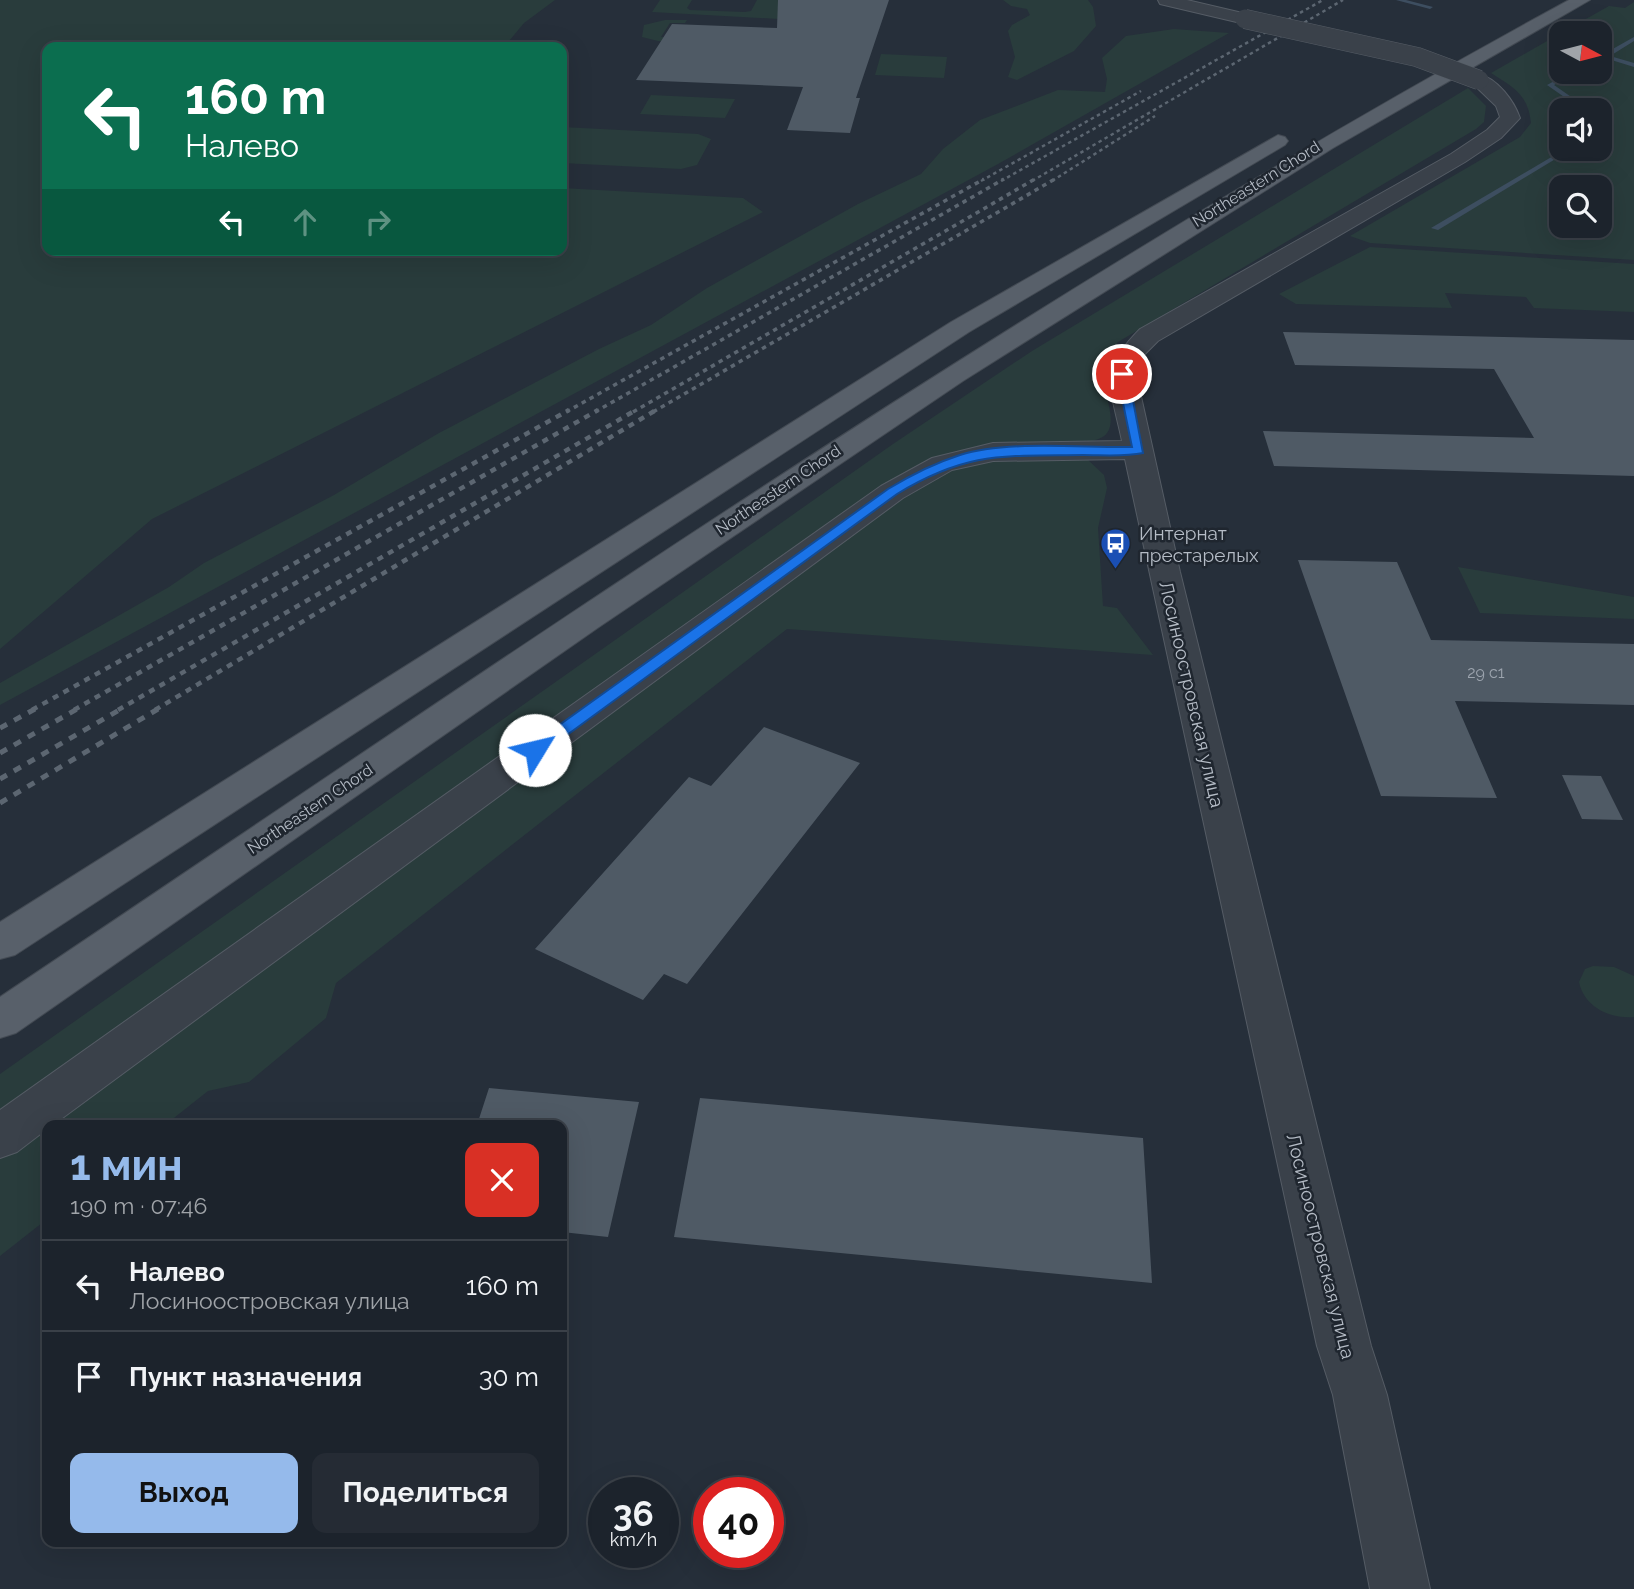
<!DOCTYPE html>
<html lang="ru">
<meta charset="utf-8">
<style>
:root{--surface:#1c232c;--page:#252b34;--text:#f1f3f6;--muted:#a0a4a9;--line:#3a4048;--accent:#95baeb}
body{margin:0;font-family:Raleway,sans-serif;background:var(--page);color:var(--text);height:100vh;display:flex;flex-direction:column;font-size:26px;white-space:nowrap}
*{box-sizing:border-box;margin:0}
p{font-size:23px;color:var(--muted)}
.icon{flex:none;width:38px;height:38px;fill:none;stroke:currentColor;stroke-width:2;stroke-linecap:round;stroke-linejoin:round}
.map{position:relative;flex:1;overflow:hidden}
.side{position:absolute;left:42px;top:1120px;width:525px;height:427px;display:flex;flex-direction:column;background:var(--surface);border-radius:14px;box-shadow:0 7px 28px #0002,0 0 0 2px var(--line)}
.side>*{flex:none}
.guide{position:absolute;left:42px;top:42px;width:525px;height:214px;border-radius:14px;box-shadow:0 7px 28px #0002,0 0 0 2px var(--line);background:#0b6e4f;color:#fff;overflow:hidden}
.needle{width:46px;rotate:97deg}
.tools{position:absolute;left:1549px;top:21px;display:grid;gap:14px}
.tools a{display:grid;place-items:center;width:63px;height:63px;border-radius:14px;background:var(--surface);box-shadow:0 7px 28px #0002,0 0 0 2px var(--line);font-size:35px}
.speed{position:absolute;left:588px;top:1477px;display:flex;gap:14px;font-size:35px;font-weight:700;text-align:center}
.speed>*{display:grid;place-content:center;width:91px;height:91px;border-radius:50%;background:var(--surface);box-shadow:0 7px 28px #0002,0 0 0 2px var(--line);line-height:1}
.speed small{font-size:18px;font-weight:400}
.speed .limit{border:10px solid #d22;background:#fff;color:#111}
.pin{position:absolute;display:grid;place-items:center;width:60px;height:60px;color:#fff;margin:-30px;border:4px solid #fff;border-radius:50%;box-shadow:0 2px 7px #0007}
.me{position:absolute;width:77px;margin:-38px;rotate:54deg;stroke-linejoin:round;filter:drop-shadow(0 0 5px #0008)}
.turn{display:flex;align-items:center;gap:24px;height:147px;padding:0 28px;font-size:32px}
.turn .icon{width:91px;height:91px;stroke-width:2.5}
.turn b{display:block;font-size:49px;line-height:60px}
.lanes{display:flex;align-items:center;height:66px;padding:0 28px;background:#0003;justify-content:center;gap:35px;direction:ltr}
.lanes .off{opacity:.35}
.round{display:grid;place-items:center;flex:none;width:74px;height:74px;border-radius:14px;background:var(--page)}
.headline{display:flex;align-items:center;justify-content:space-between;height:119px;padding:0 28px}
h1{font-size:42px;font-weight:700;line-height:52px;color:var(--accent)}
.primary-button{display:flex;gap:14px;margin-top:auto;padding:14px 28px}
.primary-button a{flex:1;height:80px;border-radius:14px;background:var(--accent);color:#111;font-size:28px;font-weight:700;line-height:80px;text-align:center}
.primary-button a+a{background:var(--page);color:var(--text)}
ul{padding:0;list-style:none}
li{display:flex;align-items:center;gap:21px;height:91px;padding:0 28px;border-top:2px solid var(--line)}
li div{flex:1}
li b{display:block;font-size:26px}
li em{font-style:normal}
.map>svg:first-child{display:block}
.green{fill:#293c3c;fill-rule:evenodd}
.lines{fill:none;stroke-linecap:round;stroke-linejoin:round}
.stream{fill:#3d4e60;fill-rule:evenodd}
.building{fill:#4f5a65}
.minor-casing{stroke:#555c65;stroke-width:2}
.major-casing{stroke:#434a53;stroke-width:2}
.minor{fill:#3a414a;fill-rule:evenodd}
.major{fill:#58606a;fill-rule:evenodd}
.rail-far3{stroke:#5c6671;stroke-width:2.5;stroke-dasharray:3.5 3.5;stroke-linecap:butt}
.rail-far2{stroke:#5c6671;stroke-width:3.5;stroke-dasharray:4.5 4.5;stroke-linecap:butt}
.rail-far1{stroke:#5c6671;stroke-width:4.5;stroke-dasharray:6 6;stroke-linecap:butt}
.rail{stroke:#5c6671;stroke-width:5;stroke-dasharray:8 8;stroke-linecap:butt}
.minor-bridge-casing{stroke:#555c65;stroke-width:20;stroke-linecap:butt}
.minor-bridge{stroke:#3a414a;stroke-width:19}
.route{fill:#1a73e8;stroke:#114b97;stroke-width:2}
.labels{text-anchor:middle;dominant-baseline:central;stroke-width:5;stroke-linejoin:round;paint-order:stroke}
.far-street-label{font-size:16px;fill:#b5bcc6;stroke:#1f262f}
.number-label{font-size:16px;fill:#9ca4ae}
.poi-label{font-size:19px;fill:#b5bcc6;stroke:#1f262f;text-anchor:start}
.street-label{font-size:19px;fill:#b5bcc6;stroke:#1f262f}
</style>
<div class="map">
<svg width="1634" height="1589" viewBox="0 0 1634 1589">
<rect width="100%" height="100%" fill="#262f3a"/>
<!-- green -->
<path class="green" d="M0,0H555L524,23L504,47H47V250H562V188L743,198L763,212L152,519L0,649Z
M660,0H692L687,8L690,10L745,12L751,11L757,0H796L779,19L652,12Z
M1003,0H1088L1093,7L1096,26L1074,51L1017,80L1008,77L1015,57L1008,31L1012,25L1030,15L1027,9L1011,6Z
M1634,2V260L1370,243L1350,236L1520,137L1531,123C1528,94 1513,87 1491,73L1561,33V72H1600V33H1561L1609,6L1625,8ZM1561,110H1600V149H1561ZM1561,187H1600V226H1561Z
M665,20H687L685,23H670L661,37L726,40L724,44L658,41L642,37L644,25Z
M1174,29L1229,33L998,164L0,705V683L169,587L204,563L334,495L439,433L599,349L651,325L707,288L858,204L921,174L943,149L980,120L1058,90L1105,92L1107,79L1102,58L1126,36Z
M881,54L947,57L944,78L875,75Z
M1468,88L1486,106L1484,122L1476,129L1118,342C1098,367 1103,376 1109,406C1111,416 1113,429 1104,436C1085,450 988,451 960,453L0,1124V1074L893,444L1032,351Z
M651,95L735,99L725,118L640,114Z
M562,127L698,134L711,139L697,165L681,169L562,163Z
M1370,247L1634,264V312L1534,308L1526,297L1445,293L1452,308L1296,304L1279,294Z
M996,457L1087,459L1104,475L1107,488L1098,528L1103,606L1117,608L1153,655L787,629L336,983L326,1018L249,1082L208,1091L165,1125H47V1219L0,1256V1149L900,495L948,469Z
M1458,567L1634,597V619L1480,613Z
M1593,966L1614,967L1634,976V1017C1610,1019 1584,1007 1579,982L1585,969Z"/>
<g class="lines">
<!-- stream -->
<path class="stream" d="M1396,0H1406L1433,7L1430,9Z
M1634,37V41L1610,56L1634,63V67L1605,58L1600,61L1602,55Z
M1571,72H1578L1554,85L1590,110H1583L1547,85Z
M1565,149H1572L1438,230L1431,228Z"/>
</g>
<!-- building -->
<path class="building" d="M778,0H889L856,98H860L850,133L787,130L803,87L636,80L672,24L777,28Z
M1283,332L1634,340V476L1274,466L1263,431L1534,438L1494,369L1295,365Z
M1298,560L1397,562L1431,640L1634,644V705L1455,701L1497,798L1381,796Z
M764,727L860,763L687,984L664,974L643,1000L535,949L689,777L711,786Z
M1562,775L1601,776L1623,820L1582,819Z
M489,1088L639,1102L608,1237L562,1232V1125H477Z
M700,1098L1143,1138L1152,1283L674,1237Z"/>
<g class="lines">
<defs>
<path id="minor" d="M1158,0H1187L1251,15L1254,19L1245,24L1160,4Z
M1479,74C1498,79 1514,101 1520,118L1501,138L1465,162L1158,341L1142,357L1136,374L1180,572L1371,1346L1387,1395L1430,1589H1370L1333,1395L1317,1346L1125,459L993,461L952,470L903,498L53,1125H47V1129L17,1152L0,1158V1110L881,486L932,458L993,443L1122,441C1111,387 1097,372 1140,329L1451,154L1487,130L1500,117L1496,106L1469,80Z"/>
<path id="major" d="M1569,0H1590L1333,148L963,381L599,627L16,1033L0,1038V997C515,652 1024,296 1569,0Z
M1278,135L1285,137L1288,141L1285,145L969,332L15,955L0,959V922L951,322Z"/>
</defs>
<!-- minor casing -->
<use href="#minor" class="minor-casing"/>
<!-- major casing -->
<use href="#major" class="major-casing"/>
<!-- minor -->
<use href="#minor" class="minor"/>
<!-- major -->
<use href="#major" class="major"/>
<!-- rail-far3 -->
<path class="rail-far3" d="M981,181L1141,91
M1001,181L1323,0
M1032,181L1343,0
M1052,181L1155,116"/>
<!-- rail-far2 -->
<path class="rail-far2" d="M566,412L984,179
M595,412L1004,179
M633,412L1035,179
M653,412L1055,179"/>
<!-- rail-far1 -->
<path class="rail-far1" d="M32,710L569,410
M74,710L598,410
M118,710L636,410
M155,710L656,410"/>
<!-- rail -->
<path class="rail" d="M0,728L35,709
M0,753L77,709
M0,779L121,709
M0,803L158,709"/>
<defs>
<path id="minor-bridge" d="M1245,19L1417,57L1479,80"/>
</defs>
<!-- minor-bridge casing -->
<use href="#minor-bridge" class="minor-bridge-casing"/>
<!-- minor-bridge -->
<use href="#minor-bridge" class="minor-bridge"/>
</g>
<!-- route -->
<path class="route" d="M1122,370L1128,374L1143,453C1124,457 1103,455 1083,455C1004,456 968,451 897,494L541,754H530V746L888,489C911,475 935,463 960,455C1007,440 1082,448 1132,447L1117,374Z"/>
<!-- icons -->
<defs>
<symbol id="bus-pin" viewBox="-11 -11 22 30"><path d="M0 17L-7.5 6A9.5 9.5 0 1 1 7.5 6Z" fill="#1a4fb4" stroke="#1f262f"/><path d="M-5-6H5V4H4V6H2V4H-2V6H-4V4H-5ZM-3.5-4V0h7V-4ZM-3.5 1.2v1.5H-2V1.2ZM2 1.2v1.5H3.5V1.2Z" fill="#fff"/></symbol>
</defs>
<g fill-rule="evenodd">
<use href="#bus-pin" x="1098" y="526" width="35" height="47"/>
</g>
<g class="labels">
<!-- far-street labels -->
<g class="far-street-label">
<text transform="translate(1256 184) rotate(-32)">Northeastern Chord</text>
<text transform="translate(778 490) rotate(-34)">Northeastern Chord</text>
<text transform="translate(310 809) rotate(-34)">Northeastern Chord</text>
</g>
<!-- number labels -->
<g class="number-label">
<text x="1486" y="672">29 с1</text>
</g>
<!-- poi labels -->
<g class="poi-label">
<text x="1139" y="533">Интернат<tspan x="1139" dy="22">престарелых</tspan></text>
</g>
<!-- street labels -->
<g class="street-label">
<text transform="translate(1192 694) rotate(77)">Лосиноостровская улица</text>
<text transform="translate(1321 1246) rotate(76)">Лосиноостровская улица</text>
</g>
</g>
</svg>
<div class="tools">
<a><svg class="needle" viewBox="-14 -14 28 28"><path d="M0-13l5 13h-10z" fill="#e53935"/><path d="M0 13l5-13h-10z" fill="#a0a4a9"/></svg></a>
<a><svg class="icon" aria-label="sound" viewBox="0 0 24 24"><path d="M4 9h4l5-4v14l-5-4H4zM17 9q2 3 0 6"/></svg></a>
<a><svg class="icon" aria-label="search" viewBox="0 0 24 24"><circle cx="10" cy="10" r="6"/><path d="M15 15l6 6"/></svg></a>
</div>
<div class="speed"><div>36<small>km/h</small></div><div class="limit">40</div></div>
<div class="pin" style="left:1122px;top:374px;background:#d93025"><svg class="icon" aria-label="arrive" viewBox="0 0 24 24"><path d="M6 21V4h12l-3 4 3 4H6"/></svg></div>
<svg class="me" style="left:535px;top:750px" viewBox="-20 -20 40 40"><circle r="19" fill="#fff"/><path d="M0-13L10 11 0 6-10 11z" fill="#1a73e8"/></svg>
<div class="guide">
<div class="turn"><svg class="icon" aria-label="left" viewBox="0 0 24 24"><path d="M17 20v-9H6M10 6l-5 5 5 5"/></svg><div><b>160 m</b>Налево</div></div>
<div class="lanes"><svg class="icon" aria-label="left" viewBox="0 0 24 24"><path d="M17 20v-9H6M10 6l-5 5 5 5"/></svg><svg class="icon off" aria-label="ahead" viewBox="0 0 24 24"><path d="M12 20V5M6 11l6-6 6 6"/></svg><svg class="icon off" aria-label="right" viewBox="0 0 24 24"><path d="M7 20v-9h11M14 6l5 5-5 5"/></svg></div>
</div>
<section class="side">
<div class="headline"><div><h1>1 мин</h1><p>190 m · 07:46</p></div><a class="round" style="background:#d93025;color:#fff"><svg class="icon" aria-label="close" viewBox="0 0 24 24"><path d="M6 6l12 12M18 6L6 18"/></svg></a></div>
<ul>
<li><svg class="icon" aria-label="left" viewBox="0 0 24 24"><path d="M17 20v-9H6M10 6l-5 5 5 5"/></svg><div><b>Налево</b><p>Лосиноостровская улица</p></div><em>160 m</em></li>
<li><svg class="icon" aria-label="arrive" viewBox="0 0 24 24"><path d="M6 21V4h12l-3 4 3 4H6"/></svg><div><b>Пункт назначения</b></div><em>30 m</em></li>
</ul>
<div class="primary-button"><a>Выход</a><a>Поделиться</a></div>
</section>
</div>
